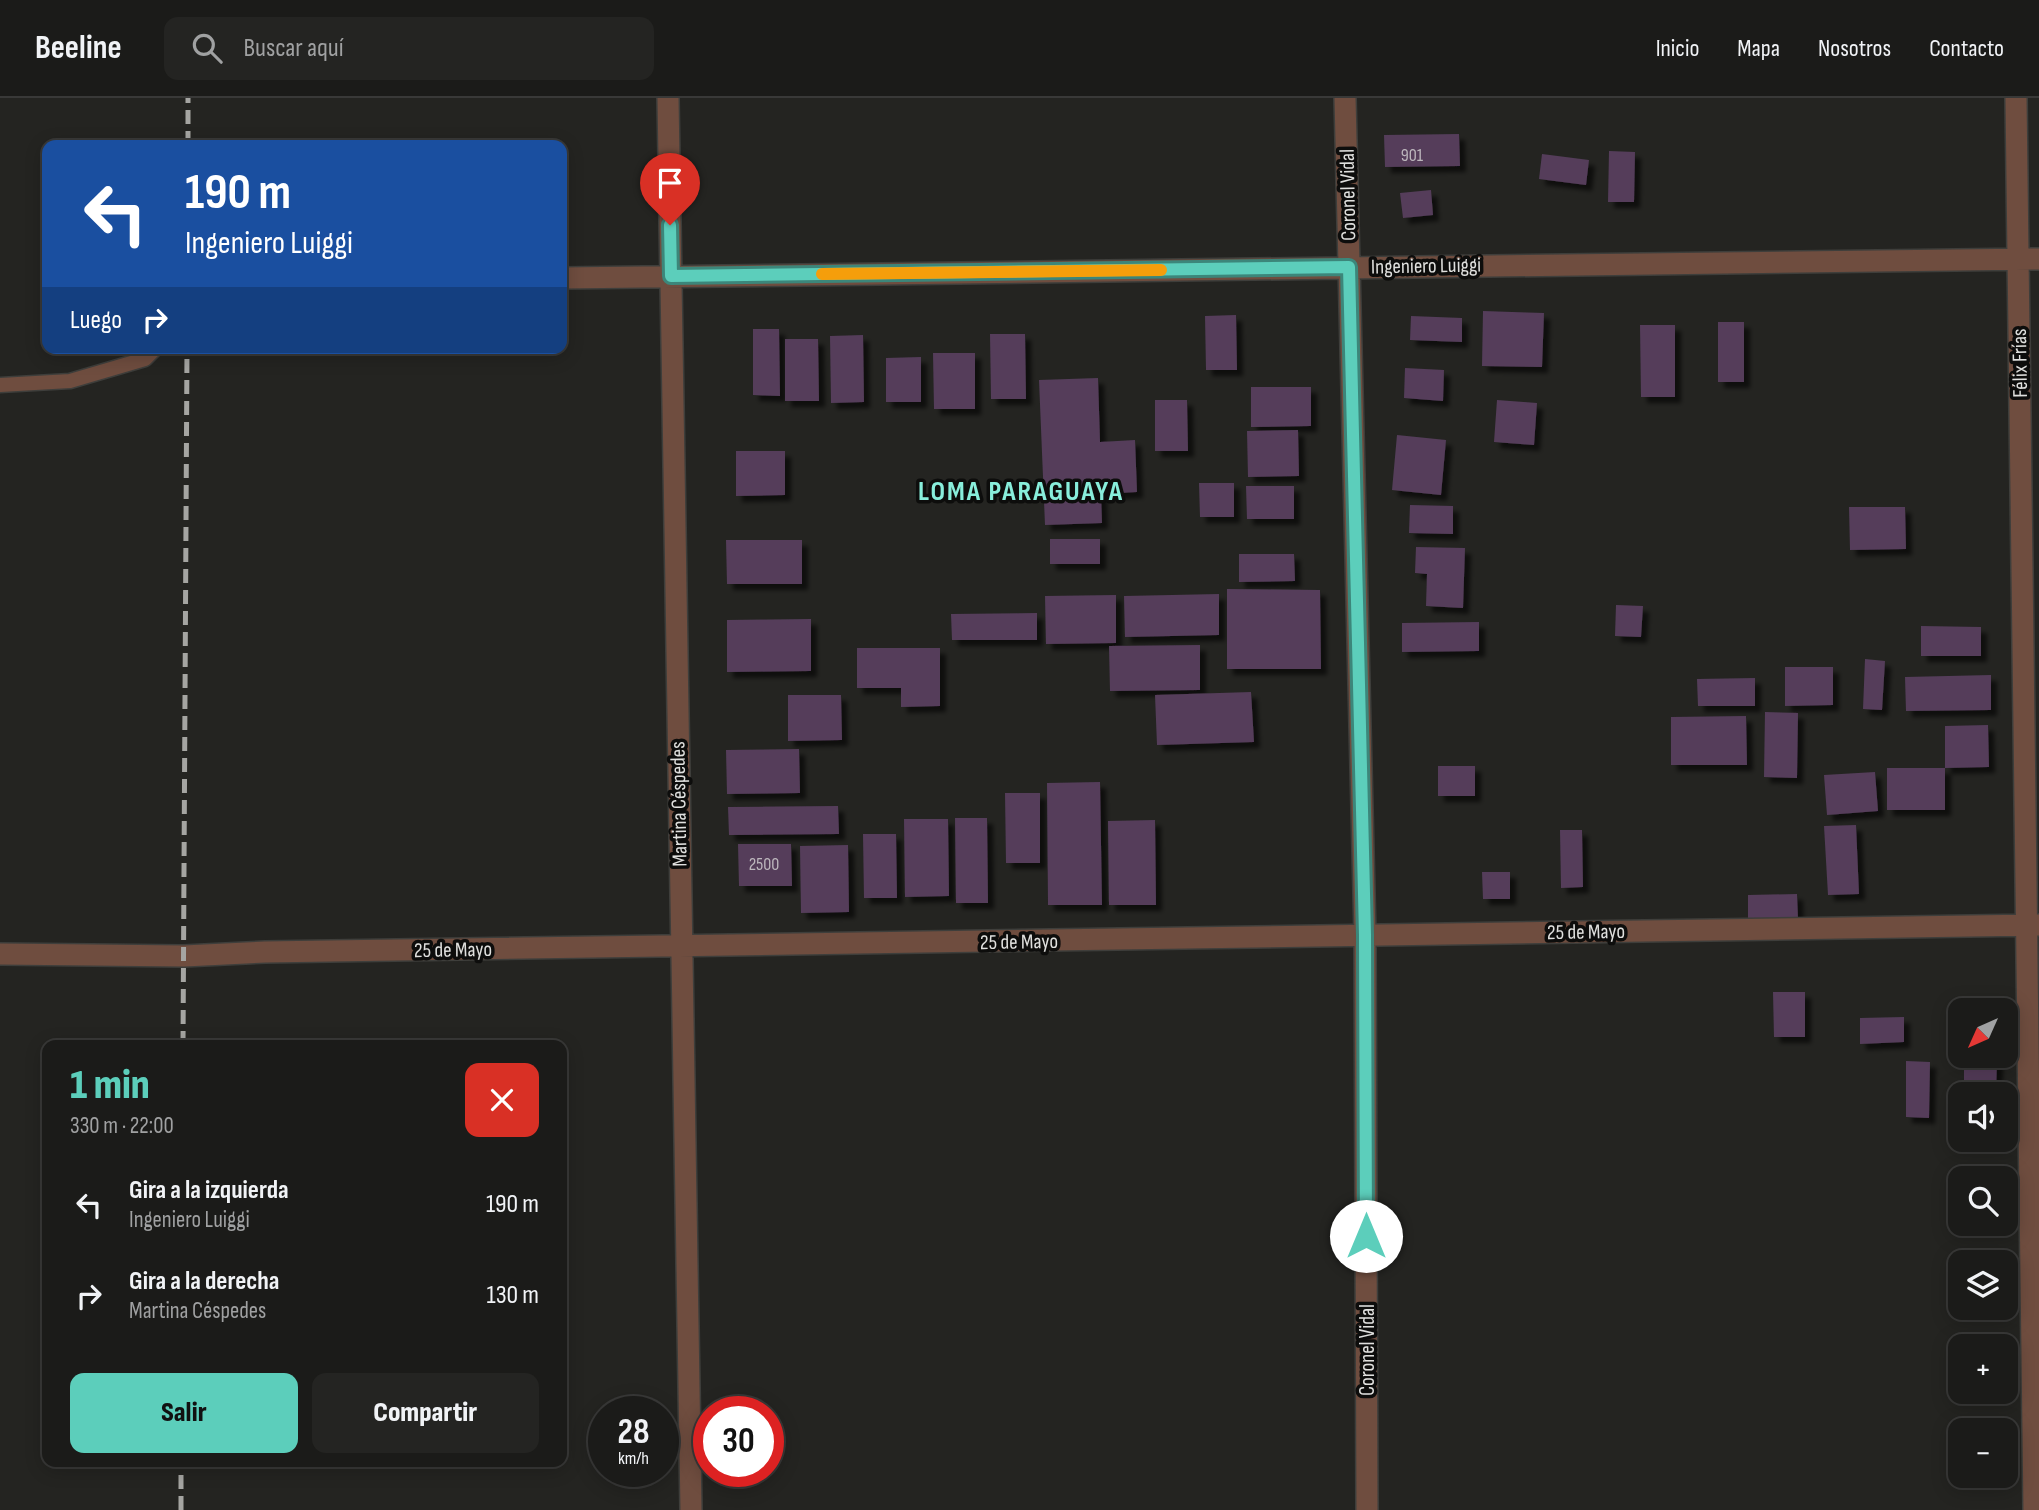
<!DOCTYPE html>
<html lang="es">
<meta charset="utf-8">
<style>
:root{--surface:#1b1b19;--page:#242422;--text:#f1f3f6;--muted:#a0a1a2;--line:#393938;--accent:#5ccebb}
body{margin:0;font-family:"Sofia Sans Condensed",sans-serif;background:var(--page);color:var(--text);height:100vh;display:flex;flex-direction:column;font-size:26px;white-space:nowrap}
*{box-sizing:border-box;margin:0}
p{font-size:23px;color:var(--muted)}
.icon{flex:none;width:38px;height:38px;fill:none;stroke:currentColor;stroke-width:2;stroke-linecap:round;stroke-linejoin:round}
.map{position:relative;flex:1;overflow:hidden}
.panel{position:absolute;left:42px;top:942px;width:525px;height:427px;display:flex;flex-direction:column;background:var(--surface);border-radius:14px;box-shadow:0 4px 18px #0003,0 0 0 2px var(--line)}
.panel>*{flex:none}
.guide{position:absolute;left:42px;top:42px;width:525px;height:214px;border-radius:14px;box-shadow:0 4px 18px #0003,0 0 0 2px var(--line);background:#1a4fa0;color:#fff;overflow:hidden}
.needle{width:46px;rotate:225deg}
.fabs{position:absolute;left:1948px;top:900px;display:grid;gap:14px}
.fabs a{display:grid;place-items:center;width:70px;height:70px;border-radius:14px;background:var(--surface);box-shadow:0 4px 18px #0003,0 0 0 2px var(--line);font-size:35px}
.speed{position:absolute;left:588px;top:1298px;display:flex;gap:14px;font-size:35px;font-weight:700;text-align:center}
.speed>*{display:grid;place-content:center;width:91px;height:91px;border-radius:50%;background:var(--surface);box-shadow:0 4px 18px #0003,0 0 0 2px var(--line);line-height:1}
.speed small{font-size:18px;font-weight:400}
.speed .limit{border:10px solid #d22;background:#fff;color:#111}
.pin{position:absolute;display:grid;place-items:center;width:60px;height:60px;color:#fff;margin:-72px -30px;border-radius:50% 50% 50% 0;rotate:-45deg;box-shadow:0 0 7px #0007}
.pin .icon{rotate:45deg}
.me{position:absolute;width:77px;margin:-38px;rotate:0deg;stroke-linejoin:round;filter:drop-shadow(0 0 5px #0008)}
.turn{display:flex;align-items:center;gap:24px;height:147px;padding:0 28px;font-size:32px}
.turn .icon{width:91px;height:91px;stroke-width:2.5}
.turn b{display:block;font-size:49px;line-height:60px}
.then{display:flex;align-items:center;height:66px;padding:0 28px;background:#0003;gap:14px;font-size:26px}
.round{display:grid;place-items:center;flex:none;width:74px;height:74px;border-radius:14px;background:var(--page)}
.headline{display:flex;align-items:center;justify-content:space-between;height:119px;padding:0 28px}
h1{font-size:42px;font-weight:800;line-height:52px;color:var(--accent)}
.primary-button{display:flex;gap:14px;margin-top:auto;padding:14px 28px}
.primary-button a{flex:1;height:80px;border-radius:14px;background:var(--accent);color:#111;font-size:28px;font-weight:800;line-height:80px;text-align:center}
.primary-button a+a{background:var(--page);color:var(--text)}
ul{padding:0;list-style:none}
li{display:flex;align-items:center;gap:21px;height:91px;padding:0 28px}
li div{flex:1}
li b{display:block;font-size:26px}
li em{font-style:normal}
header{display:flex;align-items:center;gap:42px;box-sizing:border-box;height:98px;padding:0 35px;background:var(--surface);border-bottom:2px solid var(--line)}
header strong{font-size:33px}
nav{display:flex;gap:38px;margin-inline-start:auto;font-size:24px}
.search{width:490px;height:63px;background:var(--page);display:flex;align-items:center;gap:18px;box-sizing:border-box;padding:0 24px;border-radius:14px;color:var(--muted);font-size:26px}
.map>svg:first-child{display:block}
.building{fill:#543d5a;filter:url(#shadow)}
.lines{fill:none;stroke-linecap:round;stroke-linejoin:round}
.lane-casing{stroke:#3e3e3b;stroke-width:17}
.street-casing{stroke:#3e3e3b;stroke-width:24}
.lane{stroke:#6f4d3f;stroke-width:14}
.street{stroke:#6f4d3f;stroke-width:21}
.rail{stroke:#a5a5a2;stroke-width:5;stroke-dasharray:14 7;stroke-linecap:butt}
.route-casing{stroke:#3c867a;stroke-width:18}
.route{stroke:#5ccebb;stroke-width:12}
.slow{stroke:#f59e0b;stroke-width:12}
.labels{text-anchor:middle;dominant-baseline:central;stroke-width:7;stroke-linejoin:round;paint-order:stroke}
.number-label{font-size:18px;fill:#bdb7bd}
.street-label{font-size:21px;fill:#e0e0de;stroke:#0d0d0c}
.district-label{font-size:28px;font-weight:bold;letter-spacing:2px;fill:#88eedb;stroke:#0d0d0c}
</style>
<header>
<strong>Beeline</strong>
<div class="search"><svg class="icon" aria-label="search" viewBox="0 0 24 24"><circle cx="10" cy="10" r="6"/><path d="M15 15l6 6"/></svg>Buscar aquí</div>
<nav><a>Inicio</a><a>Mapa</a><a>Nosotros</a><a>Contacto</a></nav>
</header>
<div class="map">
<svg width="2039" height="1412" viewBox="0 0 2039 1412">
<defs>
<filter id="shadow"><feDropShadow dx="6" dy="6" stdDeviation="2" flood-color="#0009"/></filter>
</defs>
<rect width="100%" height="100%" fill="#242421"/>
<!-- building -->
<path class="building" d="M1459,36L1460,68L1385,69L1384,37Z
M1609,53L1635,54L1634,104H1608Z
M1542,56L1589,62L1586,87L1539,81Z
M1431,92L1433,117L1403,120L1400,95Z
M1483,213L1544,215L1542,269L1482,268Z
M1236,217L1237,272H1206L1205,218Z
M1411,218L1462,220V244L1410,242Z
M1718,224H1744V284H1718Z
M1640,227H1675V299H1641Z
M753,231H779L780,298L753,297Z
M990,236H1025L1026,301H991Z
M863,237L864,304L831,305L830,238Z
M785,241H818L819,303H785Z
M933,255H975V311H934Z
M921,259V304H886V260Z
M1405,270L1444,272L1443,303L1404,300Z
M1098,280L1100,344L1135,342L1137,394L1101,396L1102,425L1045,427L1039,282Z
M1251,289H1311V328L1251,329Z
M1155,302H1187L1188,353H1155Z
M1497,302L1537,305L1534,347L1494,344Z
M1298,332L1299,378L1248,379L1247,333Z
M1397,337L1446,342L1441,397L1392,392Z
M736,353H785V397L736,398Z
M1199,385H1234V419H1200Z
M1246,388H1294V421H1247Z
M1410,407L1453,408V436L1409,435Z
M1849,409H1905L1906,451L1850,452Z
M1050,441H1100V466H1050Z
M726,442H802V486H727Z
M1416,449L1465,450L1463,510L1426,508L1427,476L1415,475Z
M1239,456H1294L1295,483L1239,484Z
M1227,491L1320,492L1321,571H1227Z
M1219,496V537L1125,539L1124,498Z
M1116,497V545L1046,546L1045,498Z
M1616,507L1643,508L1641,539L1615,538Z
M1037,515V542H952L951,516Z
M811,521V573L727,574V522Z
M1479,524V553L1402,554V525Z
M1921,528L1981,529V558H1921Z
M1200,547V592L1110,593L1109,548Z
M857,550H940V608L901,609V590H857Z
M1865,561L1885,563L1882,612L1863,611Z
M1785,569H1833V607L1785,608Z
M1991,577V612L1906,613L1905,579Z
M1755,580V608H1698L1697,581Z
M1251,594L1254,644L1157,647L1155,597Z
M788,597H841L842,642L788,643Z
M1765,614L1798,615L1797,680L1764,679Z
M1746,618L1747,667H1671V619Z
M1988,627L1989,669L1945,670V628Z
M799,651L800,695L727,696L726,652Z
M1438,668H1475V698H1438Z
M1887,670H1945V712H1887Z
M1875,674L1878,713L1827,717L1824,677Z
M1100,684L1102,807H1048L1047,685Z
M1005,695H1040V765H1006Z
M838,708L839,736L729,737L728,709Z
M955,720H987L988,805H956Z
M904,721H948L949,798L905,799Z
M1155,722L1156,807H1109L1108,723Z
M1856,727L1859,796L1828,797L1824,728Z
M1560,732H1582L1583,789L1561,790Z
M863,736H896L897,800H864Z
M738,746H791L792,788H739Z
M848,747L849,814L801,815L800,748Z
M1482,774H1510V801H1483Z
M1797,796L1798,821L1748,822V797Z
M1773,894H1805V939H1774Z
M1904,919V944L1860,946V920Z
M1964,961L1997,962L1996,996H1964Z
M1906,963L1930,964L1929,1020L1906,1019Z"/>
<g class="lines">
<defs>
<path id="lane" d="M0,287L70,283L145,261L156,250"/>
<path id="street" d="M668,0L691,1412
M1345,0L1365,837L1367,1412
M2016,0L2034,1412
M562,180L2039,161
M0,856L184,858L265,854L2039,827"/>
</defs>
<!-- lane casing -->
<use href="#lane" class="lane-casing"/>
<!-- street casing -->
<use href="#street" class="street-casing"/>
<!-- lane -->
<use href="#lane" class="lane"/>
<!-- street -->
<use href="#street" class="street"/>
<!-- rail -->
<path class="rail" d="M188,47V0
M183,947L187,250
M181,1412V1363"/>
</g>
<g class="lines">
<defs>
<path id="route" d="M670,127L671,178L1349,169L1365,837L1366,1138"/>
</defs>
<!-- route casing -->
<use href="#route" class="route-casing"/>
<!-- route -->
<use href="#route" class="route"/>
<!-- slow -->
<path class="slow" d="M822,176L1161,172"/>
</g>
<g class="labels">
<!-- number labels -->
<g class="number-label">
<text x="1412" y="57">901</text>
<text x="764" y="766">2500</text>
</g>
<!-- street labels -->
<g class="street-label">
<text transform="translate(1348 97) rotate(-91)">Coronel Vidal</text>
<text transform="translate(1426 168) rotate(-1)">Ingeniero Luiggi</text>
<text transform="translate(2020 265) rotate(-91)">Félix Frías</text>
<text transform="translate(679 706) rotate(-91)">Martina Céspedes</text>
<text transform="translate(1586 834) rotate(-1)">25 de Mayo</text>
<text transform="translate(1019 844) rotate(-1)">25 de Mayo</text>
<text transform="translate(453 852) rotate(-1)">25 de Mayo</text>
<text transform="translate(1367 1252) rotate(-90)">Coronel Vidal</text>
</g>
<!-- district labels -->
<g class="district-label">
<text x="1021" y="393">LOMA PARAGUAYA</text>
</g>
</g>
</svg>
<div class="fabs">
<a><svg class="needle" viewBox="-14 -14 28 28"><path d="M0-13l5 13h-10z" fill="#e53935"/><path d="M0 13l5-13h-10z" fill="#a0a1a2"/></svg></a>
<a><svg class="icon" aria-label="sound" viewBox="0 0 24 24"><path d="M4 9h4l5-4v14l-5-4H4zM17 9q2 3 0 6"/></svg></a>
<a><svg class="icon" aria-label="search" viewBox="0 0 24 24"><circle cx="10" cy="10" r="6"/><path d="M15 15l6 6"/></svg></a>
<a><svg class="icon" aria-label="layers" viewBox="0 0 24 24"><path d="M12 4l9 5-9 5-9-5zM3 14l9 5 9-5"/></svg></a>
<a>+</a>
<a>−</a>
</div>
<div class="speed"><div>28<small>km/h</small></div><div class="limit">30</div></div>
<div class="pin" style="left:670px;top:127px;background:#d93025"><svg class="icon" aria-label="arrive" viewBox="0 0 24 24"><path d="M6 21V4h12l-3 4 3 4H6"/></svg></div>
<svg class="me" style="left:1366px;top:1138px" viewBox="-20 -20 40 40"><circle r="19" fill="#fff"/><path d="M0-13L10 11 0 6-10 11z" fill="#5ccebb"/></svg>
<div class="guide">
<div class="turn"><svg class="icon" aria-label="left" viewBox="0 0 24 24"><path d="M17 20v-9H6M10 6l-5 5 5 5"/></svg><div><b>190 m</b>Ingeniero Luiggi</div></div>
<div class="then">Luego<svg class="icon" aria-label="right" viewBox="0 0 24 24"><path d="M7 20v-9h11M14 6l5 5-5 5"/></svg></div>
</div>
<section class="panel">
<div class="headline"><div><h1>1 min</h1><p>330 m · 22:00</p></div><a class="round" style="background:#d93025;color:#fff"><svg class="icon" aria-label="close" viewBox="0 0 24 24"><path d="M6 6l12 12M18 6L6 18"/></svg></a></div>
<ul>
<li><svg class="icon" aria-label="left" viewBox="0 0 24 24"><path d="M17 20v-9H6M10 6l-5 5 5 5"/></svg><div><b>Gira a la izquierda</b><p>Ingeniero Luiggi</p></div><em>190 m</em></li>
<li><svg class="icon" aria-label="right" viewBox="0 0 24 24"><path d="M7 20v-9h11M14 6l5 5-5 5"/></svg><div><b>Gira a la derecha</b><p>Martina Céspedes</p></div><em>130 m</em></li>
</ul>
<div class="primary-button"><a>Salir</a><a>Compartir</a></div>
</section>
</div>
